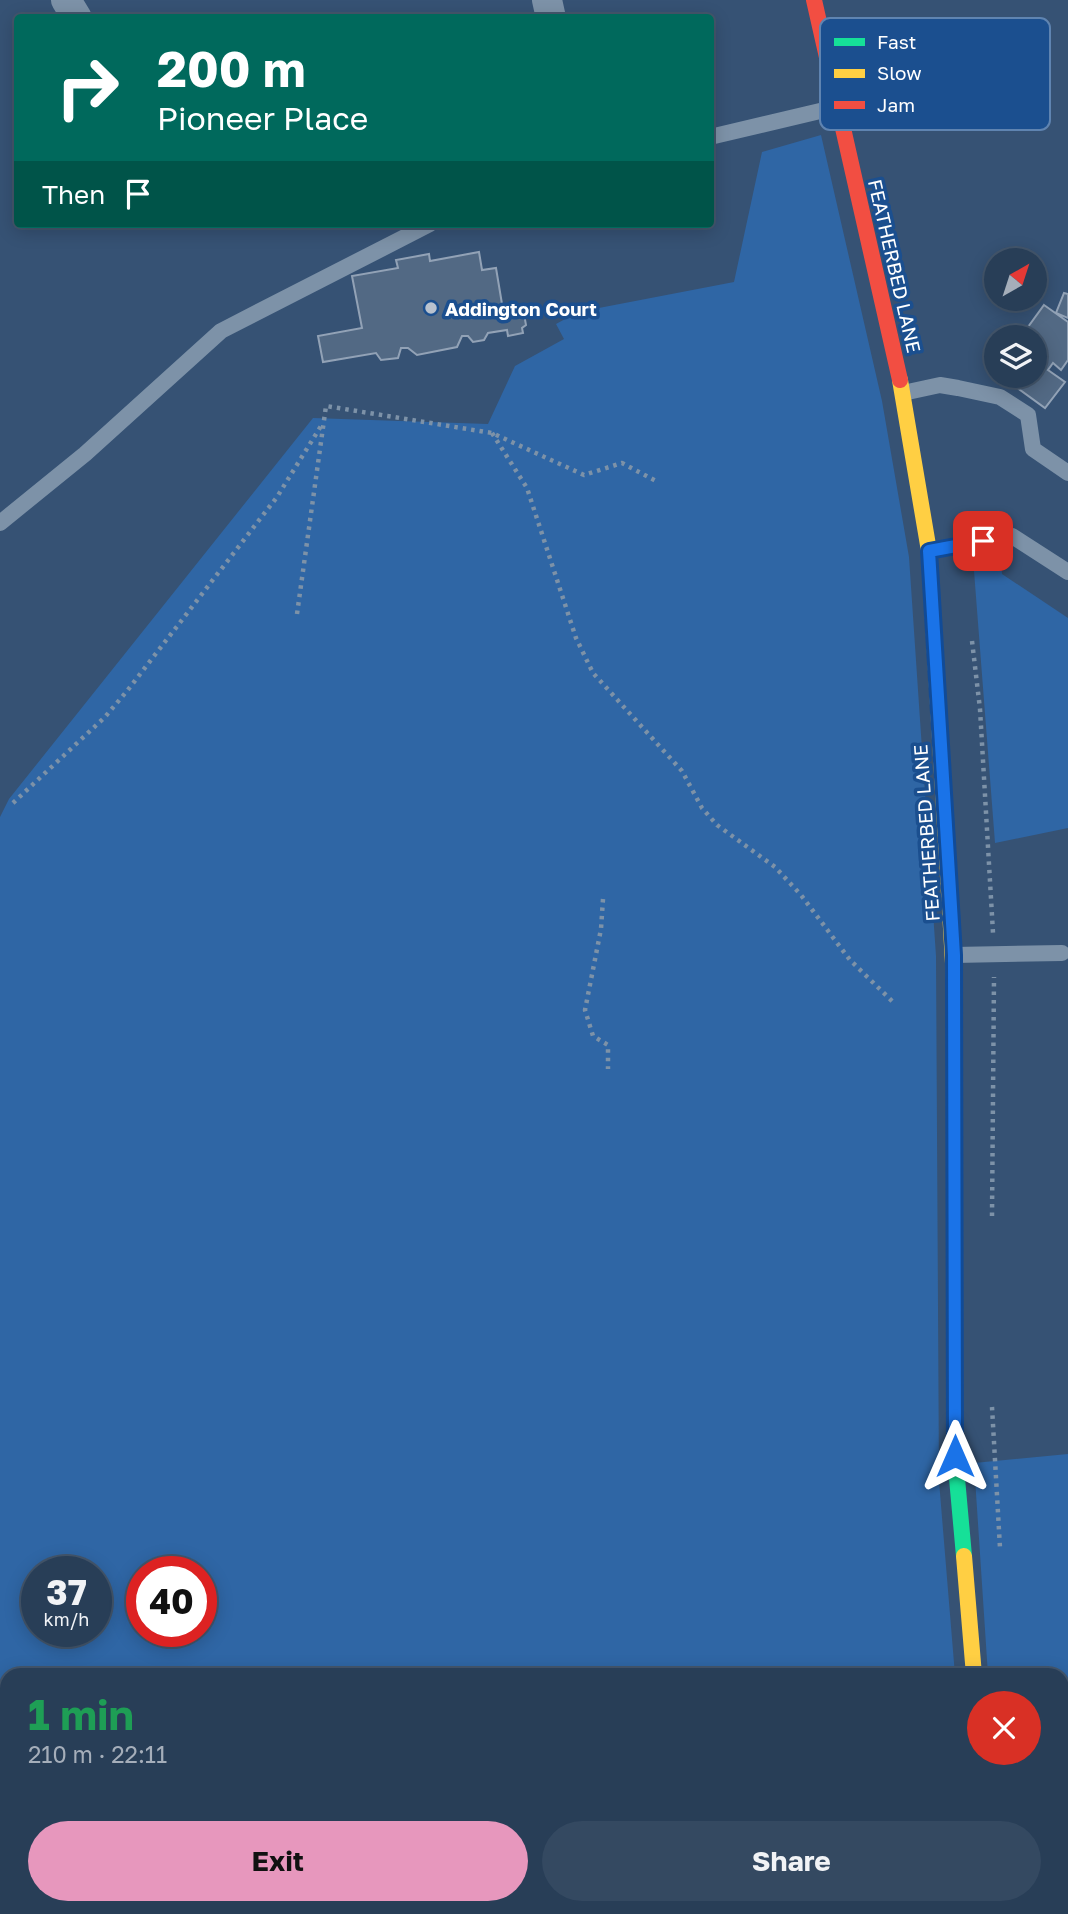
<!DOCTYPE html>
<meta charset="utf-8">
<style>
:root{--surface:#283e57;--page:#344961;--text:#f1f3f6;--muted:#a5aeba;--line:#44576d;--accent:#e797bd}
body{margin:0;font-family:"Golos Text",sans-serif;background:var(--page);color:var(--text);height:100vh;display:flex;flex-direction:column;font-size:26px;white-space:nowrap}
*{box-sizing:border-box;margin:0}
p{font-size:23px;color:var(--muted)}
.icon{flex:none;width:38px;height:38px;fill:none;stroke:currentColor;stroke-width:2;stroke-linecap:round;stroke-linejoin:round}
.map{position:relative;flex:1;overflow:hidden}
.details{position:absolute;left:0px;top:1668px;width:1069px;height:247px;display:flex;flex-direction:column;background:var(--surface);border-radius:21px 21px 0 0;box-shadow:0 4px 18px #0003,0 0 0 2px var(--line)}
.details>*{flex:none}
.hud{position:absolute;left:14px;top:14px;width:700px;height:214px;border-radius:7px;box-shadow:0 4px 18px #0003,0 0 0 2px var(--line);background:#00695c;color:#fff;overflow:hidden}
.needle{width:46px;rotate:39deg}
.fabs{position:absolute;left:984px;top:248px;display:grid;gap:14px}
.fabs a{display:grid;place-items:center;width:63px;height:63px;border-radius:50%;background:var(--surface);box-shadow:0 4px 18px #0003,0 0 0 2px var(--line);font-size:35px}
.speed{position:absolute;left:21px;top:1556px;display:flex;gap:14px;font-size:35px;font-weight:700;text-align:center}
.speed>*{display:grid;place-content:center;width:91px;height:91px;border-radius:50%;background:var(--surface);box-shadow:0 4px 18px #0003,0 0 0 2px var(--line);line-height:1}
.speed small{font-size:18px;font-weight:400}
.speed .limit{border:10px solid #d22;background:#fff;color:#111}
.pin{position:absolute;display:grid;place-items:center;width:60px;height:60px;color:#fff;margin:-30px;border-radius:14px;box-shadow:0 4px 10px #0006}
.me{position:absolute;width:77px;margin:-38px;rotate:0deg;stroke-linejoin:round;filter:drop-shadow(0 0 5px #0008)}
.turn{display:flex;align-items:center;gap:24px;height:147px;padding:0 28px;font-size:32px}
.turn .icon{width:91px;height:91px;stroke-width:2.5}
.turn b{display:block;font-size:49px;line-height:60px}
.then{display:flex;align-items:center;height:66px;padding:0 28px;background:#0003;gap:14px;font-size:26px}
.round{display:grid;place-items:center;flex:none;width:74px;height:74px;border-radius:37px;background:var(--page)}
.head{display:flex;align-items:center;justify-content:space-between;height:119px;padding:0 28px}
h1{font-size:42px;font-weight:700;line-height:52px;color:#1e9e55}
.button{display:flex;gap:14px;margin-top:auto;padding:14px 28px}
.button a{flex:1;height:80px;border-radius:42px;background:var(--accent);color:#111;font-size:28px;font-weight:700;line-height:80px;text-align:center}
.button a+a{background:var(--page);color:var(--text)}
.map>svg:first-child{display:block}
.green{fill:#2f66a5;fill-rule:evenodd}
.building{fill:#526984;stroke:#92a2b6;stroke-width:2}
.lines{fill:none;stroke-linecap:round;stroke-linejoin:round}
.path{stroke:#7d92a8;stroke-width:4.5;stroke-dasharray:3.5 5;stroke-linecap:butt}
.lane{stroke:#7d92a8;stroke-width:16}
.street{stroke:#7d92a8;stroke-width:30}
.fast{stroke:#16e098;stroke-width:16}
.slow{stroke:#ffcf43;stroke-width:16}
.jam{stroke:#f24e42;stroke-width:16}
.route-casing{stroke:#114b97;stroke-width:18}
.route{stroke:#1a73e8;stroke-width:12}
.poi-dot{fill:#b9c2ce;stroke:#1b4f8f;stroke-width:2.5}
.labels{text-anchor:middle;dominant-baseline:central;stroke-width:7;stroke-linejoin:round;paint-order:stroke}
.street-label{font-size:19px;fill:#fff;stroke:#1b4f8f}
.poi-label{font-size:19px;font-weight:bold;fill:#fff;stroke:#1b4f8f;text-anchor:start}
.key{fill:#1b4f8f;stroke:#5f84b1;stroke-width:2}
.key-label{font-size:19px;fill:#fff}
</style>
<div class="map">
<svg width="1068" height="1914" viewBox="0 0 1068 1914">
<rect width="100%" height="100%" fill="#365274"/>
<!-- green -->
<path class="green" d="M821,135L882,401L909,557L936,956L939,1481L955,1675H7V1908H980V1914H0V817L9,799L313,418L488,424L515,366L564,339L556,324L578,312L734,282L762,152ZM37,1572H96V1631H37ZM142,1572H201V1631H142Z
M1000,553L1002,574L1068,618V828L995,843L973,558Z
M1068,1454V1914H1012L1011,1908H1062V1675H988L974,1463Z"/>
<!-- building -->
<path class="building" d="M479,252L482,270L496,268L503,310L518,307L519,313L524,314L526,325L522,328L523,333L508,336L507,330L488,333L484,340L473,342L468,336H462L457,347L417,355L408,348H401L398,358L381,360L376,353L323,362L318,336L362,328L352,276L398,268L396,260L429,254L430,261Z
M1064,293L1068,294V318L1056,313Z
M1044,305L1068,322V360L1061,370L1053,363L1048,370L1065,382L1045,408L1001,376H1034V338H1020Z
M996,356V372L988,367Z"/>
<g class="lines">
<!-- path -->
<path class="path" d="M492,433L527,488L576,638L593,673L682,771L702,808L717,825L775,867L801,895L850,960L893,1002
M297,614L326,406L492,433L584,475L622,463L656,481
M972,641L980,709L993,933
M13,803L105,717L127,691L277,497L321,426
M603,899L601,929L585,1010L593,1036L608,1045V1069
M992,1216L994,977
M992,1407L1000,1548
M1035,1908V1914"/>
<!-- lane -->
<path class="lane" d="M710,137L837,107
M903,393L940,385L958,388L1000,397L1028,415L1033,449L1068,473
M0,523L85,454L221,331L430,224
M929,551L1012,536L1068,572
M954,955L1062,953"/>
<!-- street -->
<path class="street" d="M66,0L77,18
M547,0L551,18"/>
<!-- fast -->
<path class="fast" d="M955,1232V1456L964,1556"/>
<!-- slow -->
<path class="slow" d="M900,380L929,551L954,980
M964,1556L974,1675"/>
<!-- jam -->
<path class="jam" d="M814,0L900,380
M954,980L955,1232
M994,1908L995,1914"/>
</g>
<g class="lines">
<defs>
<path id="route" d="M955,1456L954,955L929,551L983,541"/>
</defs>
<!-- route casing -->
<use href="#route" class="route-casing"/>
<!-- route -->
<use href="#route" class="route"/>
</g>
<!-- markers -->
<circle class="poi-dot" cx="431" cy="308" r="7"/>
<g class="labels">
<!-- street labels -->
<g class="street-label">
<text transform="translate(895 266) rotate(77)">FEATHERBED LANE</text>
<text transform="translate(926 833) rotate(-94)">FEATHERBED LANE</text>
</g>
<!-- poi labels -->
<g class="poi-label">
<text x="445" y="308">Addington Court</text>
</g>
</g>
<!-- legend -->
<rect x="820" y="18" width="230" height="112" rx="10" class="key"/>
<rect x="834" y="38" width="31" height="8" fill="#16e098"/>
<rect x="834" y="69" width="31" height="9" fill="#ffcf43"/>
<rect x="834" y="101" width="31" height="8" fill="#f24e42"/>
<g class="key-label">
<text x="877" y="49">Fast</text>
<text x="877" y="80">Slow</text>
<text x="877" y="112">Jam</text>
</g>
</svg>
<div class="fabs">
<a><svg class="needle" viewBox="-14 -14 28 28"><path d="M0-13l5 13h-10z" fill="#e53935"/><path d="M0 13l5-13h-10z" fill="#a5aeba"/></svg></a>
<a><svg class="icon" aria-label="layers" viewBox="0 0 24 24"><path d="M12 4l9 5-9 5-9-5zM3 14l9 5 9-5"/></svg></a>
</div>
<div class="speed"><div>37<small>km/h</small></div><div class="limit">40</div></div>
<div class="pin" style="left:983px;top:541px;background:#d93025"><svg class="icon" aria-label="arrive" viewBox="0 0 24 24"><path d="M6 21V4h12l-3 4 3 4H6"/></svg></div>
<svg class="me" style="left:955px;top:1456px" viewBox="-20 -20 40 40"><path d="M0-17L14 15 0 8-14 15z" fill="#1a73e8" stroke="#fff" stroke-width="4"/></svg>
<div class="hud">
<div class="turn"><svg class="icon" aria-label="right" viewBox="0 0 24 24"><path d="M7 20v-9h11M14 6l5 5-5 5"/></svg><div><b>200 m</b>Pioneer Place</div></div>
<div class="then">Then<svg class="icon" aria-label="arrive" viewBox="0 0 24 24"><path d="M6 21V4h12l-3 4 3 4H6"/></svg></div>
</div>
<section class="details">
<div class="head"><div><h1>1 min</h1><p>210 m · 22:11</p></div><a class="round" style="background:#d93025;color:#fff"><svg class="icon" aria-label="close" viewBox="0 0 24 24"><path d="M6 6l12 12M18 6L6 18"/></svg></a></div>
<div class="button"><a>Exit</a><a>Share</a></div>
</section>
</div>
